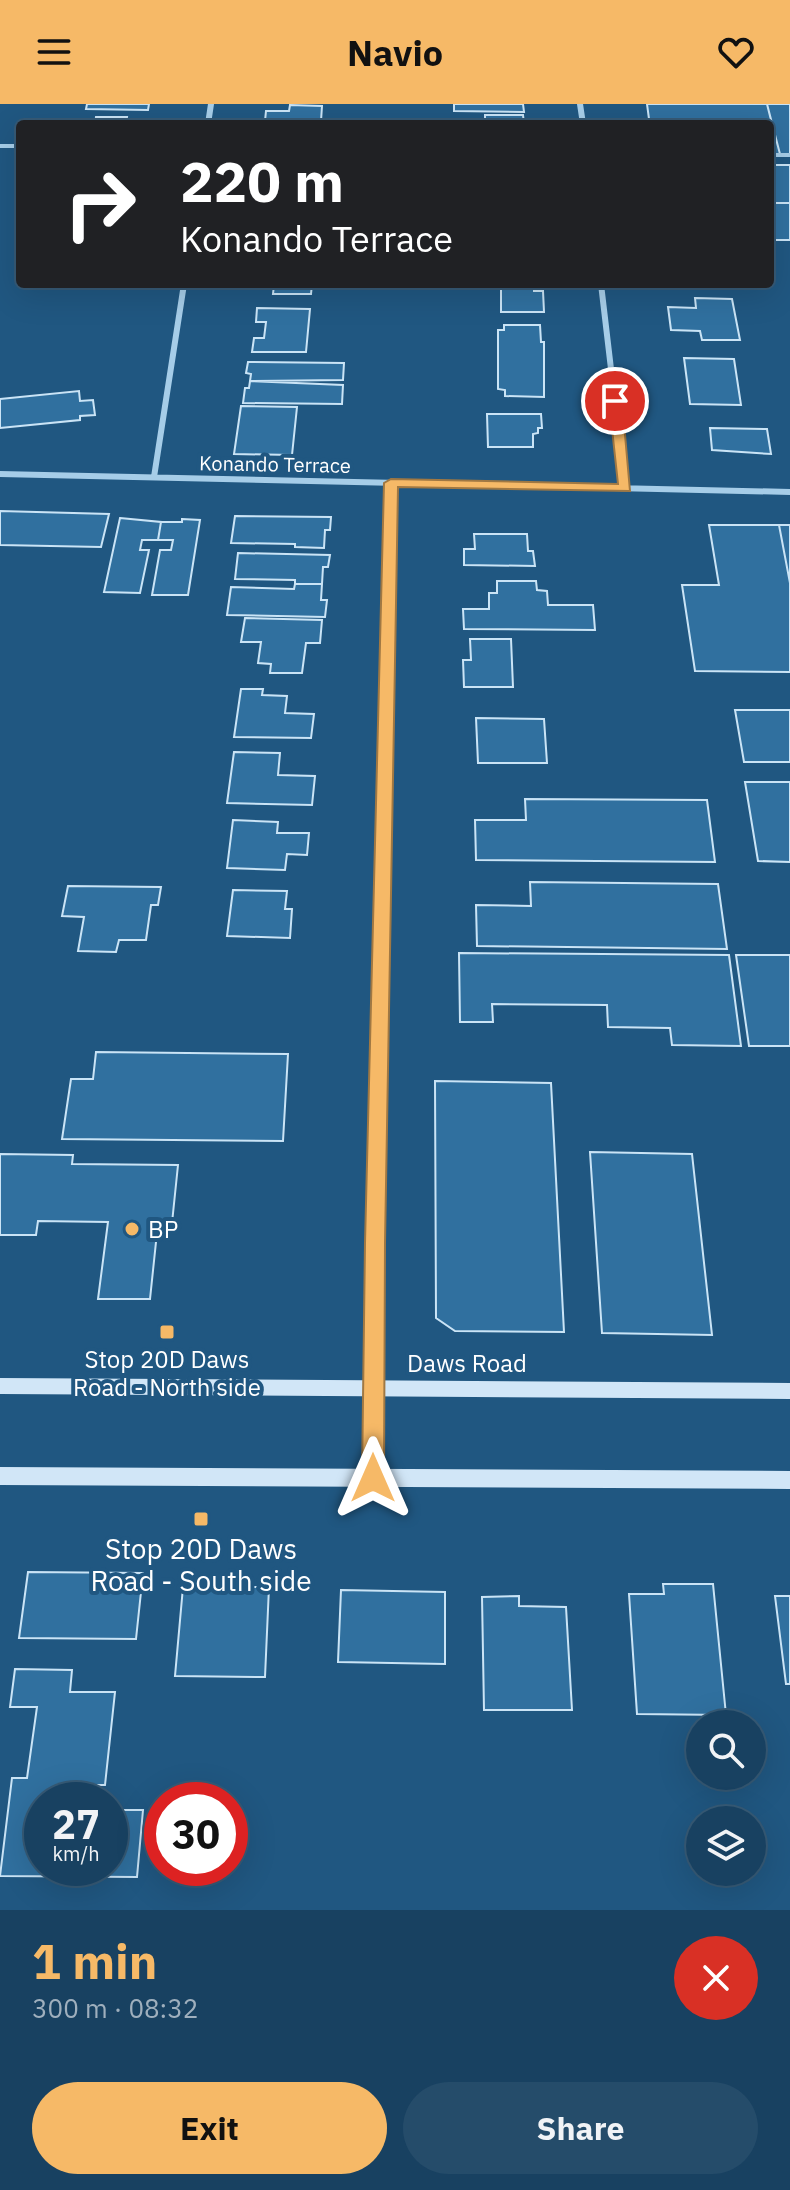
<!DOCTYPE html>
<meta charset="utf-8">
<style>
:root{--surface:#184161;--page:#254c6a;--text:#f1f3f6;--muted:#9fafbd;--line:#365a76;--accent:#f6b967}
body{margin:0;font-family:"IBM Plex Sans",sans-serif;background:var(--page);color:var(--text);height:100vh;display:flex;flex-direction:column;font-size:30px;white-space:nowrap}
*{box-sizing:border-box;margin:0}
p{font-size:26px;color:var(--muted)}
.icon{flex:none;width:44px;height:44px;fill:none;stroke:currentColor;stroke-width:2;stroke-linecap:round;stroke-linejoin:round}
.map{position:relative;height:1806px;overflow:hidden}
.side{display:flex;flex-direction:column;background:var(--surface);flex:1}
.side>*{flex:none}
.top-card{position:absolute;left:16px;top:16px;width:758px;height:168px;border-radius:8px;box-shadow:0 8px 32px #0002,0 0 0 2px var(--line);background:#202124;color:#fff;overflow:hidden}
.controls{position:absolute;left:686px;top:1606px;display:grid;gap:16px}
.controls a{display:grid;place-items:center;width:80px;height:80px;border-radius:50%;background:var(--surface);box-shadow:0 8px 32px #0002,0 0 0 2px var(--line);font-size:40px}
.speed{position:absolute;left:24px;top:1678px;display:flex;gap:16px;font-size:40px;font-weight:700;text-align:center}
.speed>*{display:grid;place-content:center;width:104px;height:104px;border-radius:50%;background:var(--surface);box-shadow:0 8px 32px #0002,0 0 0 2px var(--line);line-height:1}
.speed small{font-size:20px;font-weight:400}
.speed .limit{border:12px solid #d22;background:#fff;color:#111}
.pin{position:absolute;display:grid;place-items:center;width:68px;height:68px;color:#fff;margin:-34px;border:4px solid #fff;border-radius:50%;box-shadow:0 2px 8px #0007}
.me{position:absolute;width:88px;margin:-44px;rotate:0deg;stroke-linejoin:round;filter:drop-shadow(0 0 6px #0008)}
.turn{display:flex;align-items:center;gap:28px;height:168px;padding:0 32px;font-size:36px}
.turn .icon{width:104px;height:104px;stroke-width:2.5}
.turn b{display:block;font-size:56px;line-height:68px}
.round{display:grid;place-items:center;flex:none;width:84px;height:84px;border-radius:42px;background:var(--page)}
.summary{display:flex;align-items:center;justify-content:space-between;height:136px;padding:0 32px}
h1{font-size:48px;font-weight:800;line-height:60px;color:var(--accent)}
.cta{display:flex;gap:16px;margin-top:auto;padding:16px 32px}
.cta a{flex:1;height:92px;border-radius:48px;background:var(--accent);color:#111;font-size:32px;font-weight:800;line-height:92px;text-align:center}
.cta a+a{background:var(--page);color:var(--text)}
header{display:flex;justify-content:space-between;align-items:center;height:104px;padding:0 32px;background:var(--accent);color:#111;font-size:36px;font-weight:800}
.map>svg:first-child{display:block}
.building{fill:#30709f;stroke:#cae4f6;stroke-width:2}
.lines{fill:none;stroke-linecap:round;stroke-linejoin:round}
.service{stroke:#a6cde8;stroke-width:4}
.minor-far2{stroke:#a6cde8;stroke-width:6}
.minor-far1{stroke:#a6cde8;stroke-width:7}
.minor{stroke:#a6cde8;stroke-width:10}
.secondary{fill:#d1e6f7;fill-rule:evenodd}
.route{fill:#f6b967;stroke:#a07843;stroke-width:2}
.poi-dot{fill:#f6b967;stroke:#205781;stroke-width:3}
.labels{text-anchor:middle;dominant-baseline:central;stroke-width:8;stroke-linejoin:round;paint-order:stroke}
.far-street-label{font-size:20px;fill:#fff;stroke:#205781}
.poi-label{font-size:24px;fill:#fff;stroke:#205781;text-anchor:start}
.street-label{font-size:24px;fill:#fff;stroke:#205781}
.near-poi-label{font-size:28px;fill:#fff;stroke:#205781}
</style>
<header><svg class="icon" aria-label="menu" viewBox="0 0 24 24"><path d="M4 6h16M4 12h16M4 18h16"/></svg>Navio<svg class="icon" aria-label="heart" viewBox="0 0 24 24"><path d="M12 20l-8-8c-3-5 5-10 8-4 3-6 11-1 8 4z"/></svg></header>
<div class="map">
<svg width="790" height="1806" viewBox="0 0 790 1806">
<rect width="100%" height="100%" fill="#205781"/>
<!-- building -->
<path class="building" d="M87,0H149L148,6L86,5Z
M454,0H523L524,8L454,7Z
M647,0H767L771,16L649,15Z
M767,0H790V50H780Z
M290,1L322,2L321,17H265L266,7H289Z
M485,11H523L524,20H485Z
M96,13H127L126,19H138L95,20Z
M640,15L771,16L780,50H770V20H641Z
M265,17H321V20H264Z
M770,61H790V99H770Z
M770,99H790V136H770Z
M312,180L311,190H273L274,181H247Z
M501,180H534V187H543L544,208H501Z
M695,194L732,195L740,236H702L700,227L671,226L668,203L696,204Z
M257,204L310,205L306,248H252L254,234H264L266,218H256Z
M504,221H540L541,238H544V293L505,292V286L498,285V226H504Z
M684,254L734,255L741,301L690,300Z
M248,258L344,259L343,276L250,277L251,270L246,269Z
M250,277L343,281L342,300L243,299L245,284H249Z
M79,287L80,297L93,296L95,311L80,312V316L0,324V295Z
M241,302L297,303L292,351L234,350Z
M487,310H541L542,324H538V329L533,330V343H488Z
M710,324L767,325L771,350L712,346Z
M0,407L109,410L101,443L0,441Z
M235,412L331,413L330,426H325L324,444L295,443V440L231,439Z
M120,414L161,418L158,436H142L140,446H149L140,489L104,488Z
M182,415L200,416L188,491H152L160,446H171L173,436H158L161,418H182Z
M709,421H779L790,479V568L695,567L682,481H719Z
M779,421H790V479Z
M474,430H527L528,447H533L535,462L464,461V445H475Z
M238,449L330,451L328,463H323L322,480H295V476L235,475Z
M497,477H536L537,486L547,487L548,501H593L595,526L464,525L463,505H489V489H497Z
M295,480H322L321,496H327L325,513L227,511L231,483L294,485Z
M245,514L322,516L320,539H306L302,569H270L271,560L258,559L261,538H241Z
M470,535H511L513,583H464L463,556H471Z
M241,585H263L262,591L287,592L285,609L314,610L311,634L234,633Z
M735,606H790V658H744Z
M476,614L544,615L547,659H478Z
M234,648L280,649L278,671L315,672L312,701L227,699Z
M745,678H790V758L758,757Z
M525,695L707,696L715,758L476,756L475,716H526Z
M233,716L278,718L277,729H309L307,751L287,750L285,766L227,764Z
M530,778L718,780L727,845L477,842L476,801L531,802Z
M68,782L161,783L158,801H151L146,836H119L116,848L78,847L84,813L62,812Z
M233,786L287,787L285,805H292L290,834L227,832Z
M459,849L729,851L741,942L672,941L670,924L608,923L607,901L492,900L493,918H460Z
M736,851H790V942H749Z
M96,948L288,950L283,1037L62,1035L71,975H93Z
M435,977L551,979L564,1228L455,1227L436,1214Z
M590,1048L692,1050L712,1231L602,1229Z
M0,1050L73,1051L72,1060L178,1061L172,1119H158L150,1195H98L108,1118L38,1117L36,1131H0Z
M28,1468L143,1469L136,1535L19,1534Z
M663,1480H713L726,1611L637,1610L629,1490H664Z
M183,1483H269L265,1573L175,1572Z
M341,1486L445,1488V1560L338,1558Z
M519,1492V1502L566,1503L572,1606H484L482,1493Z
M775,1492H790V1580H786Z
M15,1565L72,1566L70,1588H115L105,1681H77L75,1696H42V1764H110V1706H143L137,1773L0,1772L12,1674H27L37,1603H10Z"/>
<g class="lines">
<!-- service -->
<path class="service" d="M0,42H20
M770,51H790"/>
<!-- minor-far2 -->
<path class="minor-far2" d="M580,0L583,20
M208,20L211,0
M601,180L625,384
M0,370L790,388
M154,373L184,180
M390,444L391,379"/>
<!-- minor-far1 -->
<path class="minor-far1" d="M377,1031L390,442"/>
<!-- minor -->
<path class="minor" d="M373,1374L377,1029"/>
<!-- secondary -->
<path class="secondary" d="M0,1274L790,1279V1295L0,1290Z
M0,1363L790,1367V1385L0,1381Z"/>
</g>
<!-- route -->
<path class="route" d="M615,293L622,297L630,387L398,383L385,1139L384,1374L381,1381L373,1384L365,1381L362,1374L365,1139L384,379L391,375L618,380L609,297Z"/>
<!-- markers -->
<g class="poi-dot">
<circle cx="132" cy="1125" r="8"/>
<rect x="159" y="1220" width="16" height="16" rx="4"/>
<rect x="193" y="1407" width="16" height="16" rx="4"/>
</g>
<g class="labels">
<!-- far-street labels -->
<g class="far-street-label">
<text transform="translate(275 360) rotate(1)">Konando Terrace</text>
</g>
<!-- poi labels -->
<g class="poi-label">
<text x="148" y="1125">BP</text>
<text x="167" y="1255" text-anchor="middle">Stop 20D Daws<tspan x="167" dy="28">Road - North side</tspan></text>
</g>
<!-- street labels -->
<g class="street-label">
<text x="467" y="1259">Daws Road</text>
</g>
<!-- near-poi labels -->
<g class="near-poi-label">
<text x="201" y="1444">Stop 20D Daws<tspan x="201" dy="32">Road - South side</tspan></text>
</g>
</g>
</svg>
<div class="controls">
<a><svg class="icon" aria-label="search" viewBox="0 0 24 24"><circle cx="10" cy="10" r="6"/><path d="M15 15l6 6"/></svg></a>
<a><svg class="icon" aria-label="layers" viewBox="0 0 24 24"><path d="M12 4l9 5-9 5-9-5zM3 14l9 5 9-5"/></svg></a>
</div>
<div class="speed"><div>27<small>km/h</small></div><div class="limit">30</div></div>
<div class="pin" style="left:615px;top:297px;background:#d93025"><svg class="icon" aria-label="arrive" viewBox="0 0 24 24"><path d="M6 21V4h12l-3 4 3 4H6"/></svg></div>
<svg class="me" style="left:373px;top:1374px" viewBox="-20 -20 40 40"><path d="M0-17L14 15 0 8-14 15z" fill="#f6b967" stroke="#fff" stroke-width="4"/></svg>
<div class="top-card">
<div class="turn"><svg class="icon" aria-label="right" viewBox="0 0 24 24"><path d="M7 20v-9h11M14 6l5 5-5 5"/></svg><div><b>220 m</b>Konando Terrace</div></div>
</div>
</div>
<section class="side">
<div class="summary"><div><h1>1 min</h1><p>300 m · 08:32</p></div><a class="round" style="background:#d93025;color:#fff"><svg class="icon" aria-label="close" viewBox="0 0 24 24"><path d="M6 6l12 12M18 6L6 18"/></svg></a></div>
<div class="cta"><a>Exit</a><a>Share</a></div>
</section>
